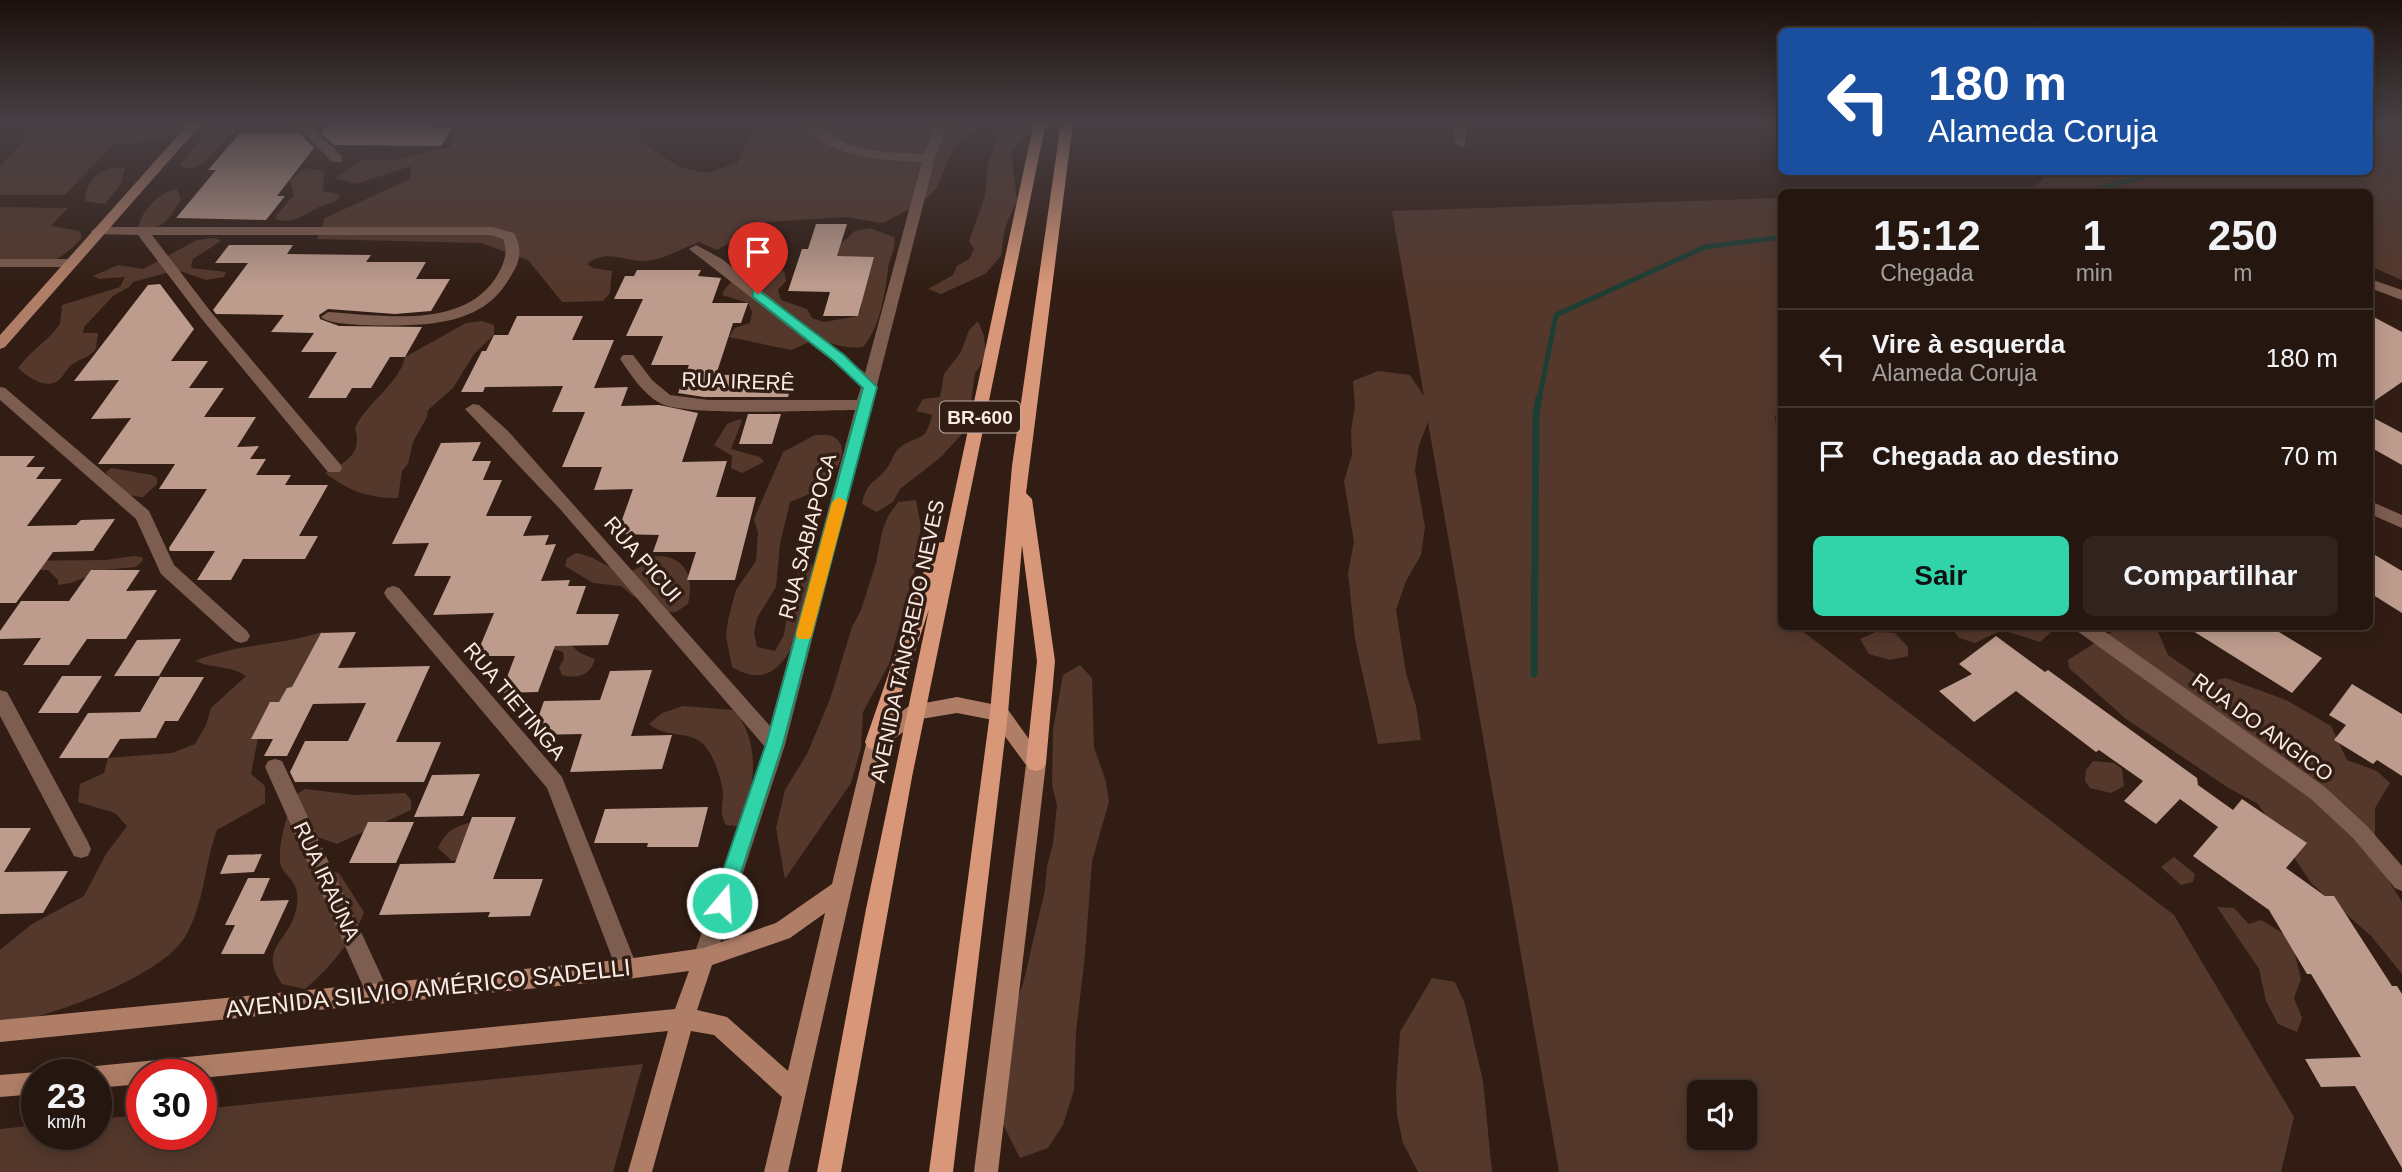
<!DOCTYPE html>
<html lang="pt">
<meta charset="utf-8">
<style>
:root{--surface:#25160f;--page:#31231d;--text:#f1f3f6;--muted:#a39f9e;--line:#42352f;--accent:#31d4a9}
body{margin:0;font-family:Arial,sans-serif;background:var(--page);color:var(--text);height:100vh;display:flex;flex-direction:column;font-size:26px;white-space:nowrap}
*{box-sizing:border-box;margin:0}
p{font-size:23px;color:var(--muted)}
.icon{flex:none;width:38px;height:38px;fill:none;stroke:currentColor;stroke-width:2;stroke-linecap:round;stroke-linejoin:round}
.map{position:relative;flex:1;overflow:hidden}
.panel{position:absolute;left:1778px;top:189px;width:595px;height:441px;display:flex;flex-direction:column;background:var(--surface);border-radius:10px;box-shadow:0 4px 18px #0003,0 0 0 2px var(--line)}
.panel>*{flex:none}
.guide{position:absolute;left:1778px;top:28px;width:595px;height:147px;border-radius:10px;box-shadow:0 4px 18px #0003,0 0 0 2px var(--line);background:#1a4fa0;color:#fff;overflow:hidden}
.buttons{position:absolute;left:1687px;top:1080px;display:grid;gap:14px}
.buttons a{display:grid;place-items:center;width:70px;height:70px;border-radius:10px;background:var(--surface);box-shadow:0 4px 18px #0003,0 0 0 2px var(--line);font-size:35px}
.speed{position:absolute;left:21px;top:1059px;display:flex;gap:14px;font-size:35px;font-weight:700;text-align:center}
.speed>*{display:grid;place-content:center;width:91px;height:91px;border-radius:50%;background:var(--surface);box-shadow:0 4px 18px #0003,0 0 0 2px var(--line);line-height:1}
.speed small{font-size:18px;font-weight:400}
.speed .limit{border:10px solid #d22;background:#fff;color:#111}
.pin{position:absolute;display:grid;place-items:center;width:60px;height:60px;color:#fff;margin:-72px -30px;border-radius:50% 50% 50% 0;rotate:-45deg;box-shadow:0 0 7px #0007}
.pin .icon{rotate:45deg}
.me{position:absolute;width:77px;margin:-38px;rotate:18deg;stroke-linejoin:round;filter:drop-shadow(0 0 5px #0008)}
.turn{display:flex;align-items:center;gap:24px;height:147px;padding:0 35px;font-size:32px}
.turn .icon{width:91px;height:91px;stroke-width:2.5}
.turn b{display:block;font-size:49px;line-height:60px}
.eta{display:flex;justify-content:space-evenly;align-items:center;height:119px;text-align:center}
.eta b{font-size:42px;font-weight:700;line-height:49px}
.primary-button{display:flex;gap:14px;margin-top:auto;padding:14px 35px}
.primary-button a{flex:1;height:80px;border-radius:10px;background:var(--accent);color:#111;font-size:28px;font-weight:700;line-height:80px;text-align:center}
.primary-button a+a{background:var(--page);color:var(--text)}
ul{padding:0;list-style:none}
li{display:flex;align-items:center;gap:21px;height:98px;padding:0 35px;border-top:2px solid var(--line)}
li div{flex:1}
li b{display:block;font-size:26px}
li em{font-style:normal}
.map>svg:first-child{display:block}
.green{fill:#54382c;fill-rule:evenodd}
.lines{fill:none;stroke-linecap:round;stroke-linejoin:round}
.stream-far1{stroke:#1c3e33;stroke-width:5}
.stream{stroke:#1c3e33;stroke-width:7}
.building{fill:#bd9c8d}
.street{fill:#7d5d4f;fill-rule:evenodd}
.secondary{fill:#b07e67;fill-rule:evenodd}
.primary{fill:#d89779;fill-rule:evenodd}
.route{fill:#31d4a9;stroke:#208a6e;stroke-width:2}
.slow{fill:#f59e0b}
.labels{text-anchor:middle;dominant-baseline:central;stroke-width:7;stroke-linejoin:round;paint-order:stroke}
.shield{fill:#311d14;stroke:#bdada6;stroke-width:2}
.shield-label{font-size:19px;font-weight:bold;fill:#f9ebe4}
.street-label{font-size:21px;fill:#f9ebe4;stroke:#311d14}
.near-street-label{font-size:24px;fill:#f9ebe4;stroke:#311d14}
</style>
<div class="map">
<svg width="2402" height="1172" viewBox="0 0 2402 1172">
<rect width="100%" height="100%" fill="#311d14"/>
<!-- green -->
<path class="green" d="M44,122H191C170,142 141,143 113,144L65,195H0V167C15,152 28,132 44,122Z
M223,122H249C242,129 232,132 225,139C212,153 202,175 179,166L204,136Z
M457,122H641L639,141L679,167L707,173L737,163L757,122H980L954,147L936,189L921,203L883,223L845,217L768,222L717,250L699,242C683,248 663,260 646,261C624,262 607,248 587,264L593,268L612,271L610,293L603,301L562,302L528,260L481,243L317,239L325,218L410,179L411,166L356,184L335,178L362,159L393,160L450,147L460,127Z
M994,122H1023C1028,136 1021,142 1011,151L1017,200L1005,228L1001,256L985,274L941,294L928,289L953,275L957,266L969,259L974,249L969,241L985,196L987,168L1000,126Z
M2370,122H2402V280L2370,266V192H1947L2031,190L2050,172H2370Z
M111,168H125L121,184L105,204L85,201C86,184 94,173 111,168Z
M306,168L324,171L323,191L338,194L340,197C334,204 327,203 319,207C303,215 296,223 277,220L275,217L294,195L290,180Z
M177,189L181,200C166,220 166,231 138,227C142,211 160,191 177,189Z
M1781,198L1782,412L1775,416L1782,495V626L1797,627L2174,915L2294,1117L2281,1172H1559L1428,422L1419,445L1415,470L1425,527L1421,555L1406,581L1396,610L1406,673L1416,706L1421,740L1378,744L1355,639L1348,573L1354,542L1344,481L1352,455L1351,430L1355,406L1353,381L1378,371L1410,375L1424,396L1392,211ZM1699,1092H1745V1138H1699Z
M0,207L68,208L51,226L80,231L82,238C52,270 42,264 0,263Z
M870,228L894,237C897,249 889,257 888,269C886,291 879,330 863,347C846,349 834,345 819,338L791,350L729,337L735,328L750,323L752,312L748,303L722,295C725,287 730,284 735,277C743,266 739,259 751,248L761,254L759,263L769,269L784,271L786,281L778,290L781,300L807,309L812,318L824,322L858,316C871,295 842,272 829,255L855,231Z
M215,238L221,241L193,259L191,268L226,272L224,277L206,280L180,271L170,272L133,282L129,287L113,296L84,327L83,333H98L96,349C89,358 81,358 73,364C68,367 65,373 62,377C49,392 30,379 18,368C30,351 48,341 60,324L62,305L120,287L125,277L99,279L93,276L118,265L143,269L197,240Z
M482,321L494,325V335L474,354L453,388L428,410L427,417L413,442L408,464L402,471L398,498C368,498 349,491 325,473C345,463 363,454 355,428C366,403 400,383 405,357L466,323Z
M978,321L984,336L986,357L975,373L970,409L962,434L941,457L900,489L893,502L877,512L862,504C867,480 875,484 887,468C893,460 893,451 903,445C921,434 925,443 932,415L916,411L923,399L940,397L944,374L961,352L969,330Z
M740,419L742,421L731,449L760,457L764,462L742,473L731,468L732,456L714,445L727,424Z
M815,435C819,435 827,434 832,436C853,446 836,473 825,483C815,492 803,497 790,502L780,544L776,587L757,618L754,633L757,647L775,651L784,635L789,603L797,586L798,573L805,563L812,564L813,570C804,610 792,703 732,667L726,636L728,620L736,590L756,561L758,533L754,519L783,452Z
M111,468L152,475L157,478V484L143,497C126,497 112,488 106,472Z
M916,500L921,526L915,569L889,664L863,712L861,748L851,783L785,879L776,828L785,790L807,754L830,699L852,627L861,610L876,563L882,532L888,516L898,502Z
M576,553C612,559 617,590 654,556C684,555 695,575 688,604L676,612H666L633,596L621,586L593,583L565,566L567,558Z
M134,556L142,557L143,560L136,567L104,570L71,583L58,585V580L48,570H16L0,561L106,560Z
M1951,627H2057L2040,642L2002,630L1975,643L1959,638Z
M2117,627H2156L2168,655L2207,682L2226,678L2286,700L2331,726L2347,760L2377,771L2390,783L2375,808V859L2402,902V974L2371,936L2312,884L2258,804L2227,787L2126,719L2069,668L2068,660L2113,631Z
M522,629L571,645L580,653L595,659C590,676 578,679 562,675L559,667L564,659L563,652L553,649Z
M322,632L336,639L258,738L251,774L265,786V803L217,830C204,865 205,903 185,937C161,977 45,1020 0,1024V950L32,924L84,896L106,854L127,826L115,813L78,802L80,784L104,773L108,758L172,753L195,744L206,725L211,708L246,676C230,665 214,669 195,661C237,643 280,646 322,632Z
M1876,632L1895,633L1908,647V656L1890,660L1869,654L1860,639Z
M1080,665L1092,678L1094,747L1106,782L1109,802L1092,861L1085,955L1076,1032L1074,1090L1063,1125L1048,1148L1020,1158L1003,1124L1012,1049L1013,1009L1023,984L1045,890L1047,866L1053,844L1057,805L1052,785L1053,730L1063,675Z
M683,706L733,710C761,738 757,793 737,826L726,825C719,814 723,805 723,793C721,777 713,752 701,742C687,731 666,738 649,724L662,713Z
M2093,761L2114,763L2122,769L2124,786L2111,793L2090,788L2085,781L2086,770Z
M305,789L355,795L405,793L411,800V810L337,844L318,837L306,843L328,871L339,873L364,912C356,937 326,972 305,989L282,984C257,948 290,941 296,910C303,877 281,878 280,861C278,842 288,815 293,796Z
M474,822L464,859L452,861L438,848C446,831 456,825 474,822Z
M2174,857L2195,874L2193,882L2181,885L2161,867Z
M2217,907L2234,908L2249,924L2261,920L2291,938L2301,979L2294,998L2302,1018L2297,1032L2278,1024L2266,1001L2259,969Z
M1432,978L1455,982L1465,1004L1483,1081L1492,1172H1418L1403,1143L1397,1115L1396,1089L1400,1032Z
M643,1064L613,1172H0V1129L37,1125V1134H96V1119L142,1115V1134H201V1109Z"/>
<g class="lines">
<!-- stream-far1 -->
<path class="stream-far1" d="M2086,192L2163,172
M1539,400L1556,315L1705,247L1782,237"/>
<!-- stream -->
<path class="stream" d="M1534,674L1536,414L1539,398"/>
</g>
<!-- building -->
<path class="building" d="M329,122H430L427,127H453L441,146L334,145L321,133Z
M240,133H300L314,148L277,196H285L266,220L176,218L216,170H208Z
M816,224H847L837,256L874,257L858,316H823L830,292L788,291L802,249H808Z
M229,245H293L287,254L371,255L366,262H426L416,279H450L431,311L395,314L328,309L319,315L320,319L339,326L422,327L405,357H390L371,388H352L346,398H308L337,352H301L314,333L271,332L284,315L216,314L213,310L248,263H215Z
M637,270H701L698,276L721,278L712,303H748L741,323H733L716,375L795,374L788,397H704L678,393L689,365H651L663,336H626L643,299H614L625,276H634Z
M160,284L194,329L171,361H208L189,388H224L204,417H256L237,447L259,446L250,459H266L256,475H291L285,485H328L299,536H318L305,559H243L231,580H197L215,551H170L169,548L207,489H159L175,464H98L131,418L91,419L119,380L74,381L148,285Z
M2370,315L2402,332V382L2370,404Z
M517,316H583L572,340H614L594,388L628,387L621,406L659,405L698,413L682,462L727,461L716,497H756L735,580H687L696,552H653L659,535L617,534L633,489L594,490L602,467H562L585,412H552L563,386L485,387L483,392H461L482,351H486L494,335H508Z
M748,414H781L772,444H739Z
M2370,416L2402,433V465L2370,447Z
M481,442L472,461H491L483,480H502L486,516H532L523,536L549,535L545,545L556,544L541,581L570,580L568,586H586L576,614H619L608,645L555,646L538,692L501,693L515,656H476L494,613L433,615L451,576H414L429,543L392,544L441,443Z
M0,456H35L26,467H45L36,479H62L27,526L76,525L81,520L115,519L93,551L53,552L16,603H0Z
M2370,552L2402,571V613L2370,593Z
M91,570H140L126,591L157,590L126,639H87L69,665H23L41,638L0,639V631L21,601H69Z
M2185,626H2269L2322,658L2292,693Z
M356,632L338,668L430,666L396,742H441L424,782H295L290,772L305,741H348L366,703L313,704L287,756H264L273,739H251L270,702H279L287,688L292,687L321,633Z
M1996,636L2045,672L2048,670L2197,778L2198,785L2233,810L2242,799L2307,843L2286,868L2325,896H2334L2392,986H2397L2402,994V1168L2355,1086L2321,1087L2305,1059L2361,1057L2311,974H2307L2269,910L2193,856L2218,827L2180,799L2156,824L2124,801L2143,781L2099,750L2096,752L2016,691L1974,722L1939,691L1972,674L1959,664Z
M181,639L159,676H114L137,640Z
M652,670L631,736L672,735L662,769L570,772L582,734L532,735L544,701L600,700L610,671Z
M62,676H102L78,713H38Z
M160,677H204L178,721H165L156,738L120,739L108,758H59L88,713L140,712Z
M2352,684L2402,714V776L2377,760L2373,764L2334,740L2346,725L2329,715Z
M480,774L463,816L414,817L432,775Z
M708,807L698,847H647L648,843H594L605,809Z
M472,817H516L493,879H543L530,916L488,917L490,912L379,915L400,864L455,863Z
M368,822H414L396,863H349Z
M0,828H31L4,872L68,871L43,913L0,914Z
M262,854L254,872L220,874L228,855Z
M248,878H270L260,901L289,900L264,954H221L235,925H225Z"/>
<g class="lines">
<!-- street -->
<path class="street" d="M293,122H306L342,156V162H332Z
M799,122C819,122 833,139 853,146C875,153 901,153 924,154L937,122H949L935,158L921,213L785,745L715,958L712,965L704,968L696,965L693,958L765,747L560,509L465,409L473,404L479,405L508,431L770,726L855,410C820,410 683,417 660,403C643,394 631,375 620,359L623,355H633L652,380L670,395L708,400H857L861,387L834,362L689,249L696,245L722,259L865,373L922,162C879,160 828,157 799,122Z
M1453,122H1465V146L1461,147L1455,143Z
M98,227H492L514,233C522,247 521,260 512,274C504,288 494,301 479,309C464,318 445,322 427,324C409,326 331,328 321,317L328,312C381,315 460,330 495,279C503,266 509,254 503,239L491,235H152L211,312L340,464L342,468L340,472H328L201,318L138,235L93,234L91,231Z
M0,259H70L77,263L70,267H0Z
M2370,279L2402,290V300L2370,288Z
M0,387L5,388L149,511L174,565L247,631L250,636L247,641L241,643L235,641L161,574L136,519L0,400Z
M2370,501L2402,515V528L2370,514Z
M393,586L399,588L562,777L638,969L635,976L627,979L619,976L547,788L387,598L384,593L387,588Z
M2074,626H2097L2325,787L2367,826L2402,866V891L2395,888L2353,838L2311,799L2077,631Z
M0,690L7,692L88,842L91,849L88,856L81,858L74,856L0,716Z
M275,759L282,761L386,986L389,994L386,1002L378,1005L370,1002L265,767L268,761Z"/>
<!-- secondary -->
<path class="secondary" d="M190,122H203L5,347L0,349V335Z
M957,697L1006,707L1046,763L998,1172H974L1026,765L993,720L957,713L921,719L884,746L788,1172H764L782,1097L714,1035L691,1031L652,1172H628L668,1031L201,1078V1074H142V1084L96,1088V1074H86L88,1069L96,1066L675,1009L689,971L627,979L0,1042V1020L627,959L704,948L776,923L832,884L868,736L909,706ZM825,913L788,1071L727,1017L697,1010L712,965L790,938Z
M37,1072L44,1074H37V1094L0,1097V1075Z"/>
<!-- primary -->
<path class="primary" d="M1034,122H1046L912,777L841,1172H817L866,909L929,609L885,742L882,748L875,750L868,748L865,742L932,548L935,543L944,542Z
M1061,122H1073L1026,493L1032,499L1055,661L1046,763L1043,769L1036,771L1029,769L1026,763L1037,661L1022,545L1008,713L953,1172H929L990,713L1012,466Z"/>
</g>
<!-- sky -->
<linearGradient id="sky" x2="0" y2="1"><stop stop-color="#1b100b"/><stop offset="0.43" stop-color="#484045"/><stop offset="1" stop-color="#484045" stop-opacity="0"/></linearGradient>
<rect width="2402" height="286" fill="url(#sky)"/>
<!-- route -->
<path class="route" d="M758,290L844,355L877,387L783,744L731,903L729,909L722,912L715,909L712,903L766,744L863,388L834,361L753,297V291Z"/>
<!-- slow -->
<path class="slow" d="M839,497L847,502L812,634L810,639H798L796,634L832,502Z"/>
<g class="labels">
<!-- shield labels -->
<rect class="shield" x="940" y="401.5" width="80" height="31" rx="5"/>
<g class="shield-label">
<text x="980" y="417">BR-600</text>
</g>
<!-- street labels -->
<g class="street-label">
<text transform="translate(738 381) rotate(2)">RUA IRERÊ</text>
<text transform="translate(807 536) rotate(-75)">RUA SABIAPOCA</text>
<text transform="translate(643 559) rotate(49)">RUA PICUI</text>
<text transform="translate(907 641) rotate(-78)">AVENIDA TANCREDO NEVES</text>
<text transform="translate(515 701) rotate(50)">RUA TIETINGA</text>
<text transform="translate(2263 727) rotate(36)">RUA DO ANGICO</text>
<text transform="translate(327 881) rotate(65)">RUA IRAÚNA</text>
</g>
<!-- near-street labels -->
<g class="near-street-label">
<text transform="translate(428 988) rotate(-6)">AVENIDA SILVIO AMÉRICO SADELLI</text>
</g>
</g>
</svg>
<div class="buttons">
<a><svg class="icon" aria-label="sound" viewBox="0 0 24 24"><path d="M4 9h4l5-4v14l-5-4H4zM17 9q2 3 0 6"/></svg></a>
</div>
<div class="speed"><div>23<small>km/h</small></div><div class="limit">30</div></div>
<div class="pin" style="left:758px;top:294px;background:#d93025"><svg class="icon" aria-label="arrive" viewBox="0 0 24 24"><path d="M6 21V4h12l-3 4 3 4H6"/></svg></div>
<svg class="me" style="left:722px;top:903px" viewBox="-20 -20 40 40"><circle r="17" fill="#31d4a9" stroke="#fff" stroke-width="3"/><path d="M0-11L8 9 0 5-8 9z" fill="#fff"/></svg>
<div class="guide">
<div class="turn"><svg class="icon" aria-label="left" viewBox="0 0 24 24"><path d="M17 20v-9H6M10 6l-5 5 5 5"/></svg><div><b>180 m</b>Alameda Coruja</div></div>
</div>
<section class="panel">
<div class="eta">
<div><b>15:12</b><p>Chegada</p></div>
<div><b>1</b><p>min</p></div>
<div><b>250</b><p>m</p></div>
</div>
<ul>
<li><svg class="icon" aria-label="left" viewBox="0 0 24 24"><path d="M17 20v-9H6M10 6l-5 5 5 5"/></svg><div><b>Vire à esquerda</b><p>Alameda Coruja</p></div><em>180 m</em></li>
<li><svg class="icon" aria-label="arrive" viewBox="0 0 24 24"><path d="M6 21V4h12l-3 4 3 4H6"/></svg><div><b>Chegada ao destino</b></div><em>70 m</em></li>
</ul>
<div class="primary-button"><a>Sair</a><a>Compartilhar</a></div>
</section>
</div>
